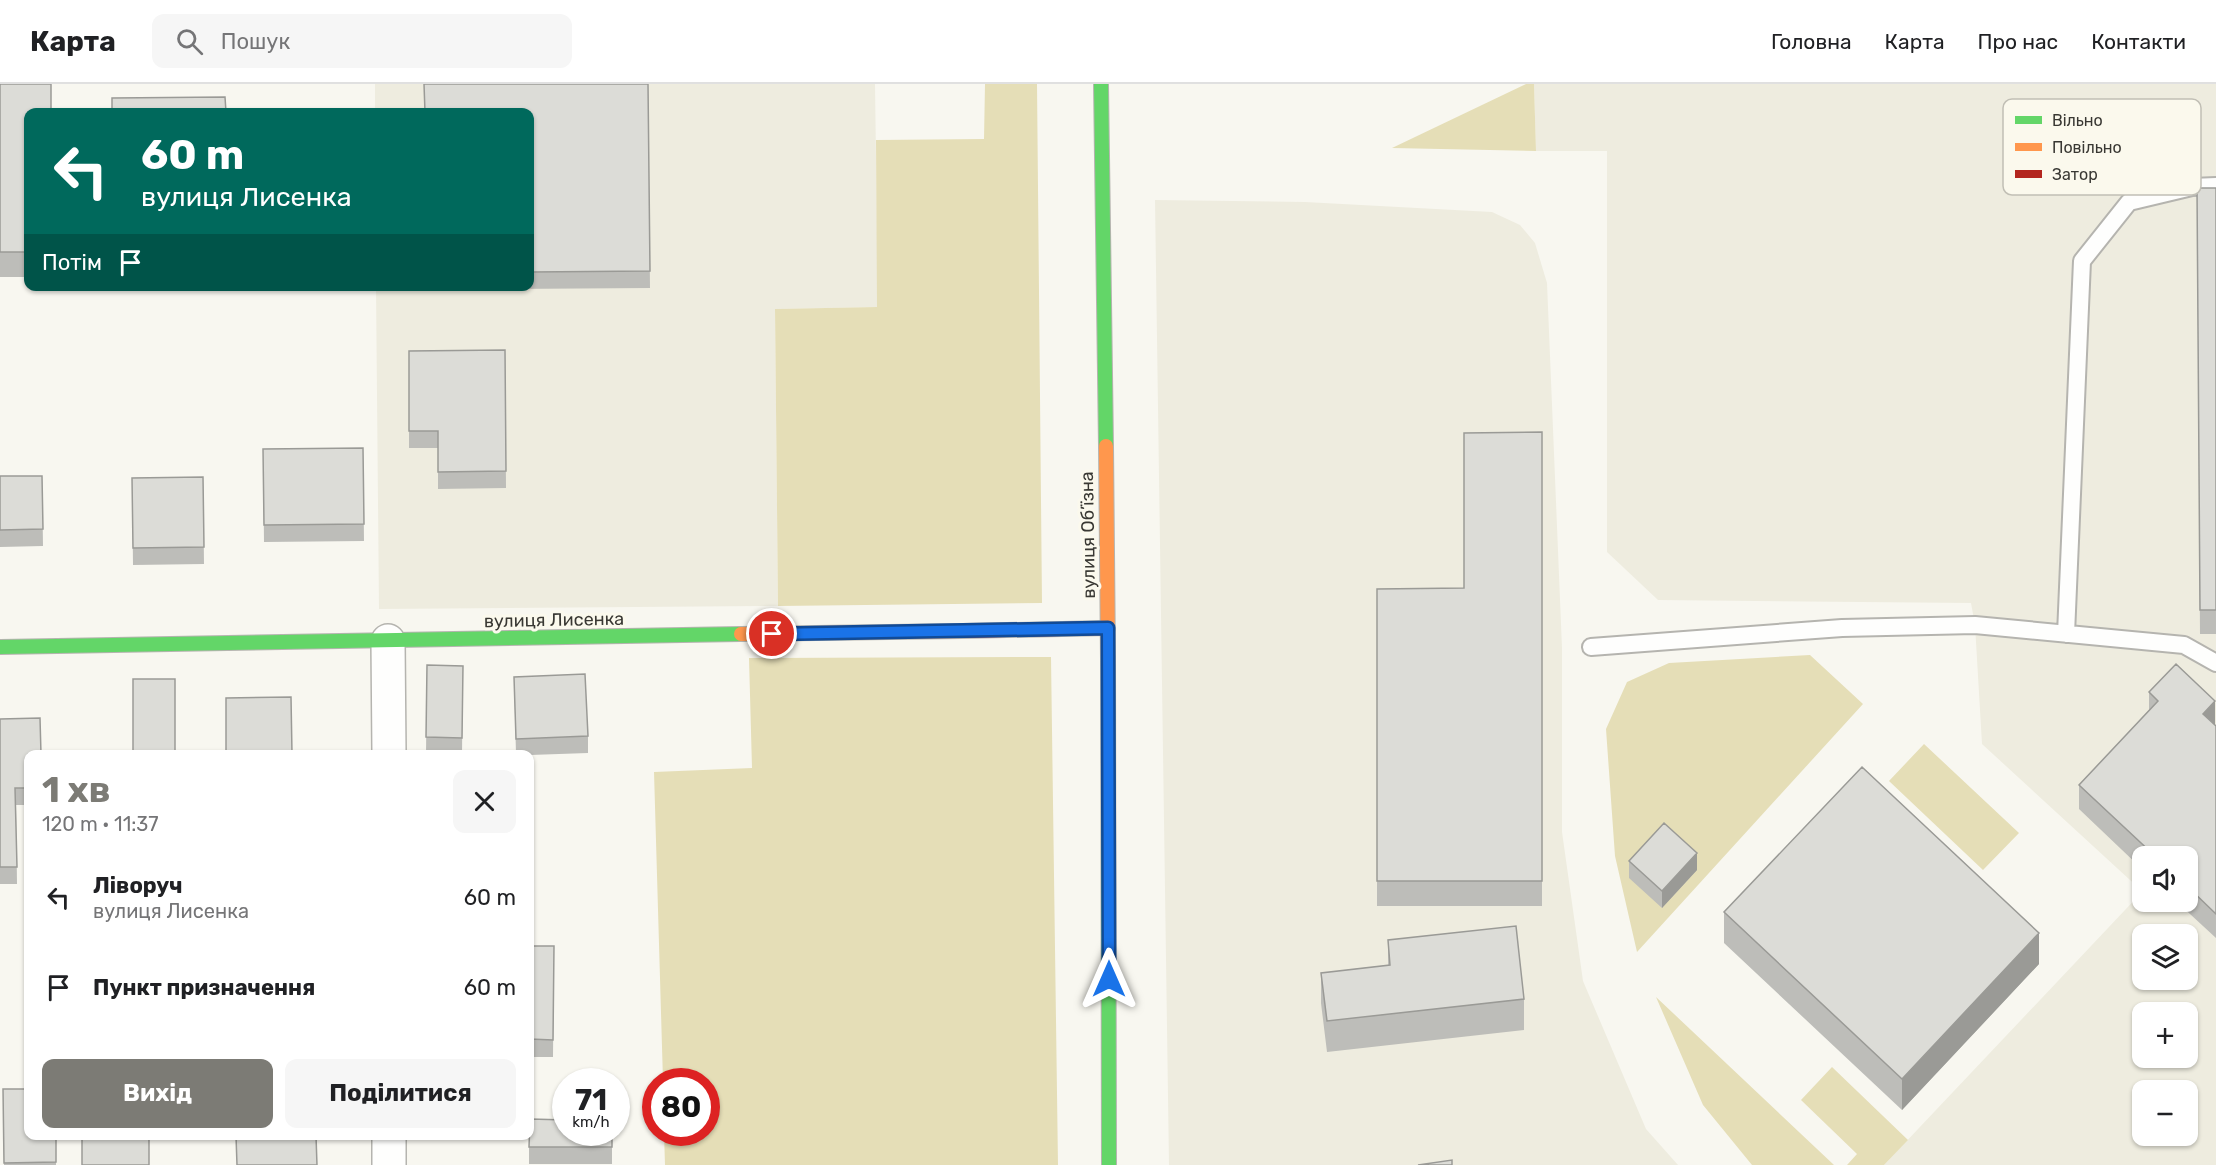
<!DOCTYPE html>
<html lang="uk">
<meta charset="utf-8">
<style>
:root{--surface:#fff;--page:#f6f6f6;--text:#202124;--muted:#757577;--line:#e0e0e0;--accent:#7c7b75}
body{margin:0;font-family:Rubik,sans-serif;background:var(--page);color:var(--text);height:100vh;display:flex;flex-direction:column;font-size:22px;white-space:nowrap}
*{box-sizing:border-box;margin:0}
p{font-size:20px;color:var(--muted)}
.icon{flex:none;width:33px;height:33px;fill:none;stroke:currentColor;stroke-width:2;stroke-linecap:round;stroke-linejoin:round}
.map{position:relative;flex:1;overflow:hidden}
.details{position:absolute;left:24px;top:666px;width:510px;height:390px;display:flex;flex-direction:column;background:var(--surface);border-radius:12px;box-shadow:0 2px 4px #0004}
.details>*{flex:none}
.hud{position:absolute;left:24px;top:24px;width:510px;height:183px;border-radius:12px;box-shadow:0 2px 4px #0004;background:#00695c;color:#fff;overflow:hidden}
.tools{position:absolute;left:2132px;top:762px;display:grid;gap:12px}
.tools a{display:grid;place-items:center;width:66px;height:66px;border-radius:12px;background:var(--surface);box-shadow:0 2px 4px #0004;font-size:30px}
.speed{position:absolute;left:552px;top:984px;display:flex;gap:12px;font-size:30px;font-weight:700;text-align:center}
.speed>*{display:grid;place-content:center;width:78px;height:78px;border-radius:50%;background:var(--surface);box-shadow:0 2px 4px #0004;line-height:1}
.speed small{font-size:15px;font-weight:400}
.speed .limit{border:9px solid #d22;background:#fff;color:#111}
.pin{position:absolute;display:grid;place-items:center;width:51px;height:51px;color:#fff;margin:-26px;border:3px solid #fff;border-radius:50%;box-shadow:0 2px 6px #0007}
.me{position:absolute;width:66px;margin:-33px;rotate:0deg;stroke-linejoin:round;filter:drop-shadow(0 0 4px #0008)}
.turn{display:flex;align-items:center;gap:21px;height:126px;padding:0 18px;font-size:27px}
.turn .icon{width:78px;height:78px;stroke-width:2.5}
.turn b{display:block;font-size:42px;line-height:51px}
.then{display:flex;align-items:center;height:57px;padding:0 18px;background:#0003;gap:12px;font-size:22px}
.round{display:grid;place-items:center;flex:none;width:63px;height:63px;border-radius:12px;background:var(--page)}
.overview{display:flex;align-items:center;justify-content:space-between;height:102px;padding:0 18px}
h1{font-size:36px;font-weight:700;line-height:45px;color:var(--accent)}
.primary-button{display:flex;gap:12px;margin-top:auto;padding:12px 18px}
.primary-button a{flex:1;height:69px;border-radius:12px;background:var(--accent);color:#fff;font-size:24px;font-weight:700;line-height:69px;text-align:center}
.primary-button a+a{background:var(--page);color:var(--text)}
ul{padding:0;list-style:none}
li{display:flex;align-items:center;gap:18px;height:90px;padding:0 18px}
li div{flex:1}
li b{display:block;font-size:22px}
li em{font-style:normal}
header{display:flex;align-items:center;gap:36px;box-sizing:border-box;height:84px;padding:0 30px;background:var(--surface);border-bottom:2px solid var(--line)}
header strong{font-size:28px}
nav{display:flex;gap:33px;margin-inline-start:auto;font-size:21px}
.search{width:420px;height:54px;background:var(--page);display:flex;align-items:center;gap:15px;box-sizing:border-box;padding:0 21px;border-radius:12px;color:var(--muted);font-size:22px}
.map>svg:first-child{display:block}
.built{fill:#eeecdf;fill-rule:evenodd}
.green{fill:#e5deb7}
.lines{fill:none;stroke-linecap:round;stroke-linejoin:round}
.lane-casing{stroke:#b5b4af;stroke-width:20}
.street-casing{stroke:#b5b4af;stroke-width:36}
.fast-casing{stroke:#b5b4af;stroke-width:16}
.slow-casing{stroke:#b5b4af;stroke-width:16}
.jam-casing{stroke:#b5b4af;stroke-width:16}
.lane{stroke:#fefefd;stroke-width:16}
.street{stroke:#fefefd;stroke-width:33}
.fast{stroke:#63d668;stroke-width:14}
.slow{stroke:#ff974d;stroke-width:14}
.jam{stroke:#b3261e;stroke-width:14}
.wall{fill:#bdbdb9}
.shaded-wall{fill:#9a9a96}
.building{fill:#dcdcd7;stroke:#9a9a96;stroke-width:1.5}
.route-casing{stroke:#114b97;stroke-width:15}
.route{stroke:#1a73e8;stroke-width:10}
.labels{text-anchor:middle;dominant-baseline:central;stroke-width:6;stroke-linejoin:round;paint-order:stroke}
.street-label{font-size:18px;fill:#393833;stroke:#fbf9ed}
.key{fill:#fbf9ed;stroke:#c1bfb5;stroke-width:1.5}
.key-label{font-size:16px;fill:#393833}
</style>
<header>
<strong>Карта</strong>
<div class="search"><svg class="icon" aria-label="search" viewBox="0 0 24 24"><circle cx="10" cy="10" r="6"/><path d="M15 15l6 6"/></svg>Пошук</div>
<nav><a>Головна</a><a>Карта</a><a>Про нас</a><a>Контакти</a></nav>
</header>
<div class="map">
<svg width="2216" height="1081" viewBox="0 0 2216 1081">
<rect width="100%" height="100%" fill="#f8f7f0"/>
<!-- built -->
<path class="built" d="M375,0H875L878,223L775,225L778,522L379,525L376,203L530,202V28H375Z
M1534,0H2216V1081H1884L2142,808V818H2187V772H2142V807L1982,660L1975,541L1971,519L1658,516L1607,468V67H1536ZM2142,850H2187V896H2142ZM2142,928H2187V974H2142ZM2142,1006H2187V1052H2142Z
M1155,116L1305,118L1492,128L1520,141L1535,159L1547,199L1562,564V748L1583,897L1646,1045L1678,1081H1169Z"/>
<!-- green -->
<path class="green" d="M985,0H1037L1042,519L778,522L775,225L877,223L876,56L984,55Z
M1526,0H1534L1536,67L1392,64Z
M1810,571L1863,620L1637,868L1615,772L1606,645L1627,598L1669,579Z
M1051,573L1058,1081H665L664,1049L706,1048V998L663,997L654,688L752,684L749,574Z
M1924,660L2019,749L1983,786L1889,697Z
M1656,913L1834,1081H1752L1703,1021Z
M1832,983L1908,1056L1884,1081H1847L1857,1070L1801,1016Z"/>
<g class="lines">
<defs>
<path id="lane" d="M2066,550L2082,177L2129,118L2192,103L2216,102
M1591,563L1842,544L1975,541L2184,561L2216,579"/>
<path id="street" d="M388,557L389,670
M389,1052V1081"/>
<path id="fast" d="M1101,0L1106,362
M0,563L741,550
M1108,574L1109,1081"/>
<path id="slow" d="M1106,362L1108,574
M741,550L962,547"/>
<path id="jam" d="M962,547L1108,544"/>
</defs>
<!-- lane casing -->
<use href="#lane" class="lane-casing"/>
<!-- street casing -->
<use href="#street" class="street-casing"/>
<!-- fast casing -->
<use href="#fast" class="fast-casing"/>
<!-- slow casing -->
<use href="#slow" class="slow-casing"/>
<!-- jam casing -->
<use href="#jam" class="jam-casing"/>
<!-- lane -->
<use href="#lane" class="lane"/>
<!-- street -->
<use href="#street" class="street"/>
<!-- fast -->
<use href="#fast" class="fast"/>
<!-- slow -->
<use href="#slow" class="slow"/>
<!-- jam -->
<use href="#jam" class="jam"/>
</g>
<!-- wall -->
<path class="wall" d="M0,0L28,28V193H0Z
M648,0L650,204L501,205V202H530V28Z
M2197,104H2216V550H2200Z
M505,266L506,404L438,405V364H409V267Z
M1542,348V822H1377V505L1464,504Z
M363,364L364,457L264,458L263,365Z
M0,392H42L43,462L0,463Z
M203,393L204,480L133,481L132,394Z
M427,581L463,582L462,670H426Z
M514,593L588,652V669L530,671L516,670Z
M2149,608L2216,642V854L2177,818H2187V772H2142V785L2079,725V701L2149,626Z
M0,635L28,670V721H16L17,800H0Z
M1629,777L1697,786L1662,824L1629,794Z
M1724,828L2039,880L1902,1026L1724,859Z
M1388,856L1524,915V946L1327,968L1321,919V889L1388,881Z
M530,862H554L553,973H530Z
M3,1005L56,1052V1081H4Z
M612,1048V1080H529V1052Z"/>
<!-- shaded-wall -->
<path class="shaded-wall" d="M2215,617V641L2203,630Z
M1697,769V786L1662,824V807Z
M2039,849V880L1902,1026V995Z"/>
<!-- building -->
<path class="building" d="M0,0H51V28H28V168H0Z
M424,0H648L650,187L530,188V28H425Z
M225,13L226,28H112V14Z
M2197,104H2216V526H2200Z
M505,266L506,387L438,388V347H409V267Z
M1542,348V797H1377V505L1464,504V349Z
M363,364L364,440L264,441L263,365Z
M0,392H42L43,445L0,446Z
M203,393L204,463L133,464L132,394Z
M2176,580L2215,617L2203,630L2216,642V830L2187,802V772H2155L2079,701L2158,617L2149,608Z
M427,581L463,582L462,654L426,653Z
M585,590L588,652L516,655L514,593Z
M133,595H175V670H133Z
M291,613L292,670H226V614Z
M40,634L41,670H28V704H15L17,783H0V635Z
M1862,683L2039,849L1902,995L1724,828Z
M1664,739L1697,769L1662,807L1629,777Z
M1516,842L1524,915L1327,937L1321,889L1390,881L1388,856Z
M530,862H554L553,956L530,955Z
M3,1005H28V1052H56V1078L4,1079Z
M530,1035L566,1036V1048H612V1063H529Z
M82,1052H149V1081H82Z
M236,1052H316L317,1081H237Z
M1452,1076V1081H1418Z"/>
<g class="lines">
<defs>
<path id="route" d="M772,550L1108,544L1109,895"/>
</defs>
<!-- route casing -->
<use href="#route" class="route-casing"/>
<!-- route -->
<use href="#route" class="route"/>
</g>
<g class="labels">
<!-- street labels -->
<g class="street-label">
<text transform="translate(1088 451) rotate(-91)">вулиця Об’їзна</text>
<text transform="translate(554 536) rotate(-1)">вулиця Лисенка</text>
</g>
</g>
<!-- legend -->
<rect x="2003" y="15" width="198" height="96" rx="9" class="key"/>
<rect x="2015" y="32" width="27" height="8" fill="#63d668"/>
<rect x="2015" y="59" width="27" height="8" fill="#ff974d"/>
<rect x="2015" y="86" width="27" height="8" fill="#b3261e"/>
<g class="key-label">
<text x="2052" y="42">Вільно</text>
<text x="2052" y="69">Повільно</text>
<text x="2052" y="96">Затор</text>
</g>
</svg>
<div class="tools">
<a><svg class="icon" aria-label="sound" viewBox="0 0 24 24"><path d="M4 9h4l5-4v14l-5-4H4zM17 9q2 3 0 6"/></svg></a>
<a><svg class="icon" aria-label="layers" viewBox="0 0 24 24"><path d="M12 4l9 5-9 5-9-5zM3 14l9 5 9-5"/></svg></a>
<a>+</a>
<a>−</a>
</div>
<div class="speed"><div>71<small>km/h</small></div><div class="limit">80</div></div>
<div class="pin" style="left:772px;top:550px;background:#d93025"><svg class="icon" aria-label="arrive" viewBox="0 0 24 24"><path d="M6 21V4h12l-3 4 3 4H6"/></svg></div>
<svg class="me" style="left:1109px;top:895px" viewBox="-20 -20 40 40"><path d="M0-17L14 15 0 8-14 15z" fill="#1a73e8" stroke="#fff" stroke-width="4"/></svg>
<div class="hud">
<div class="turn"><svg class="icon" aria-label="left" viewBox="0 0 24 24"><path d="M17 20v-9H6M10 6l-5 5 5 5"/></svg><div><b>60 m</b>вулиця Лисенка</div></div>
<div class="then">Потім<svg class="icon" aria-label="arrive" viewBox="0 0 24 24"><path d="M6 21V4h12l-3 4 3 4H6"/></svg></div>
</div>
<section class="details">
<div class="overview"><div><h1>1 хв</h1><p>120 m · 11:37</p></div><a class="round"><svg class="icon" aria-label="close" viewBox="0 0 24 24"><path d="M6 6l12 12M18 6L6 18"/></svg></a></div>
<ul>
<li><svg class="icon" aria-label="left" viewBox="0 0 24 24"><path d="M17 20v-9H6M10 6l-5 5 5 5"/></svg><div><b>Ліворуч</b><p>вулиця Лисенка</p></div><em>60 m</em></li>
<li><svg class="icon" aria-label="arrive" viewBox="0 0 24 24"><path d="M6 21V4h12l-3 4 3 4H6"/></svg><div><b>Пункт призначення</b></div><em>60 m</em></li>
</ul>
<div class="primary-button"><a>Вихід</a><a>Поділитися</a></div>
</section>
</div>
